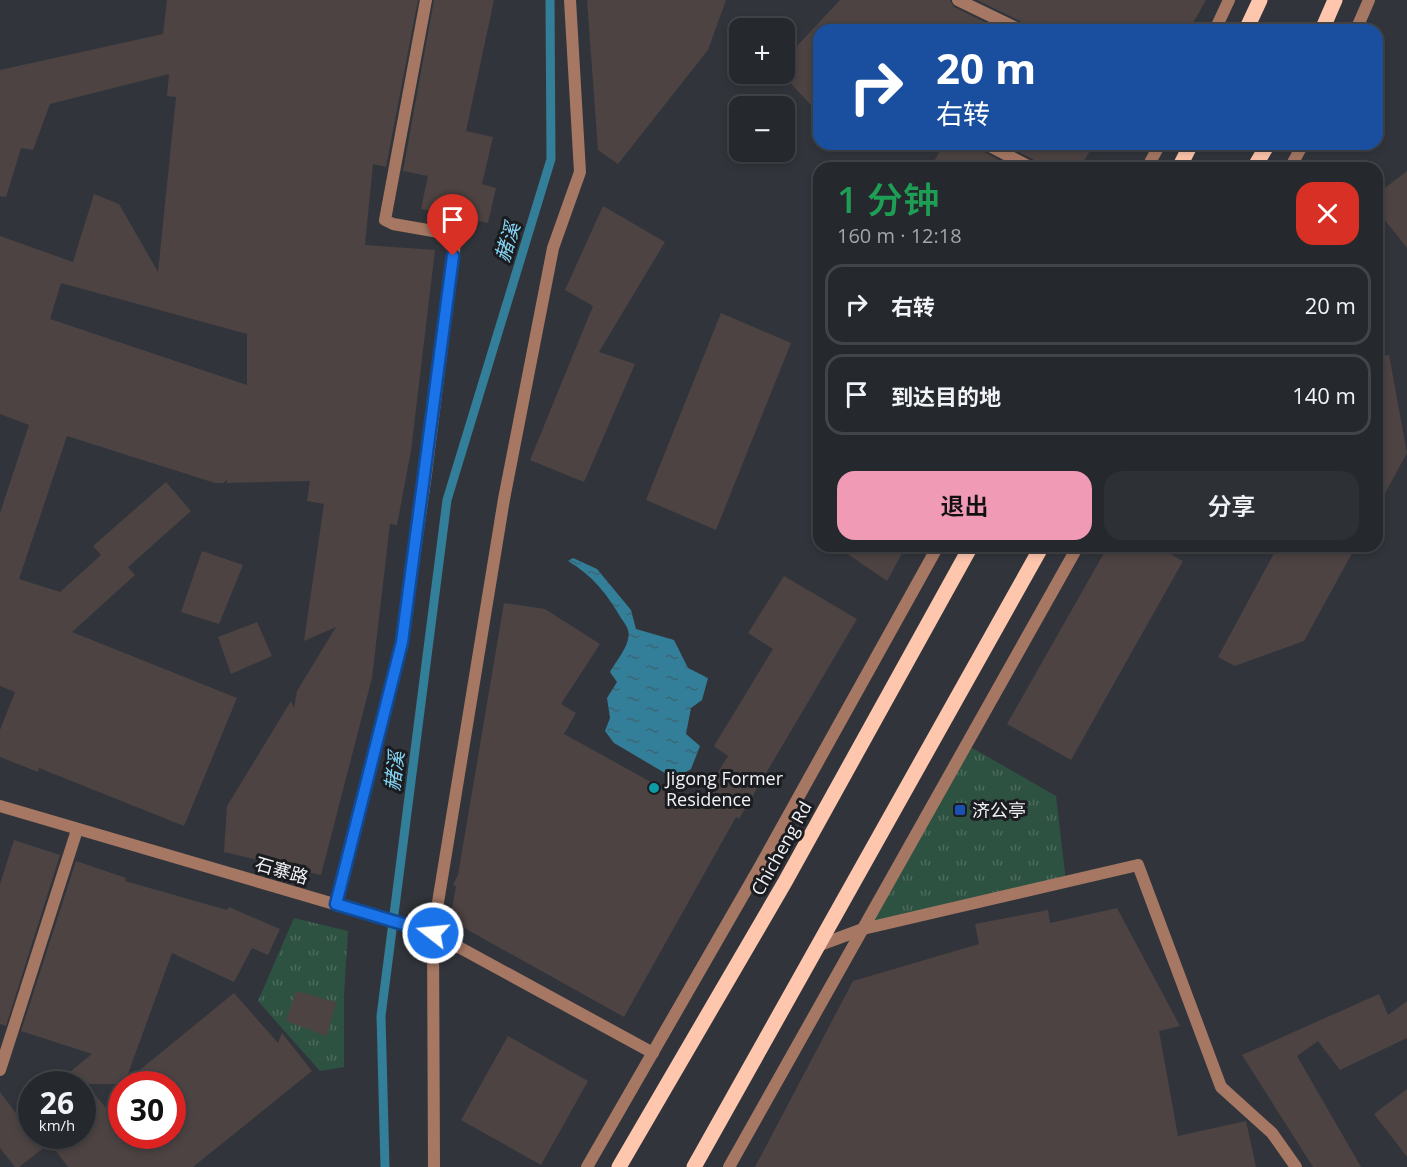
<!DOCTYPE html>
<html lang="zh">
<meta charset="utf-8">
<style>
:root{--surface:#25282c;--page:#2d3034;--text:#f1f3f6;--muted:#a3a6a9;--line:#424448;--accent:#f09ab6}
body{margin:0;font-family:"Open Sans","Noto Sans SC",sans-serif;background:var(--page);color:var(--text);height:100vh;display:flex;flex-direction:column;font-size:22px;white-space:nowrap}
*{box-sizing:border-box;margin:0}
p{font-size:20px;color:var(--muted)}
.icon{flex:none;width:33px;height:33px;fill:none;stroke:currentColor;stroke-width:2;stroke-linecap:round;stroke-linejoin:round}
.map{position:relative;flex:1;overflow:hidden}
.side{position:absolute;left:813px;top:162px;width:570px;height:390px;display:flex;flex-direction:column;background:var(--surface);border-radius:18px;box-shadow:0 3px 9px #0003,0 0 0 2px var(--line)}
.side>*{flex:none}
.banner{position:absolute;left:813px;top:24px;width:570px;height:126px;border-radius:18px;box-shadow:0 3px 9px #0003,0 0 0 2px var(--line);background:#1a4fa0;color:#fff;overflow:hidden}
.controls{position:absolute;left:729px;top:18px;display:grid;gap:12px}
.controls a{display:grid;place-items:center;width:66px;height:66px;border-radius:12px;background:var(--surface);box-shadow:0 3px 9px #0003,0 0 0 2px var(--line);font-size:30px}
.speed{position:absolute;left:18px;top:1071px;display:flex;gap:12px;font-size:30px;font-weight:700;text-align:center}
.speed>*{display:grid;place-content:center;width:78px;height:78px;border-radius:50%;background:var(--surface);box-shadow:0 3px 9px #0003,0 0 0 2px var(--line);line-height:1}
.speed small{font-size:15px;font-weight:400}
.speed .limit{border:9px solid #d22;background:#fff;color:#111}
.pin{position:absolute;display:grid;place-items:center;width:51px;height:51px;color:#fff;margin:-62px -26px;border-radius:50% 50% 50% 0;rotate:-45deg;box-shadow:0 0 6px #0007}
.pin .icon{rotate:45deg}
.me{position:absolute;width:66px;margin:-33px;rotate:286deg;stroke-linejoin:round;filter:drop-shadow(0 0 4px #0008)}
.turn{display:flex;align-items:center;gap:21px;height:126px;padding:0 24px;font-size:27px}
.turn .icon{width:78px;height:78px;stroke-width:2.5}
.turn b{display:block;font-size:42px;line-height:51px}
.round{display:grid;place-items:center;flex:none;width:63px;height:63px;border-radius:18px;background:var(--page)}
.head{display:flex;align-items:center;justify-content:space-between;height:102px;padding:0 24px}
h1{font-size:36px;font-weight:600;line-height:45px;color:#1e9e55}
.button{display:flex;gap:12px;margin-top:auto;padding:12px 24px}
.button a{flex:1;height:69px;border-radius:18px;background:var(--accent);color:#111;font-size:24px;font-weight:600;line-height:69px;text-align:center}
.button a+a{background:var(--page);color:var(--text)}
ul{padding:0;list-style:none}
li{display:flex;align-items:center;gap:18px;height:81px;margin:0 12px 9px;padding:0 12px;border:3px solid var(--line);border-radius:18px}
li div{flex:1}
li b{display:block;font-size:22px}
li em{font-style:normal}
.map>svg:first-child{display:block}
.park{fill:url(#park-tufts)}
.water{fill:url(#water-ripples)}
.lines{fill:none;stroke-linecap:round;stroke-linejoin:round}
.stream{stroke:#337e99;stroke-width:9}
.building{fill:#4c4342;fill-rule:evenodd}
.service{stroke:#a67864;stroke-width:12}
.pedestrian{stroke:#a67864;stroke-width:12}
.minor{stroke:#a67864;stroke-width:12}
.primary{stroke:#fec6ac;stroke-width:15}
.route-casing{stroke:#114b97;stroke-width:15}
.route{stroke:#1a73e8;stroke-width:10}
.culture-dot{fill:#0f9aa8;stroke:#1b1c1f;stroke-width:2}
.transit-dot{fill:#1a4fb4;stroke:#1b1c1f;stroke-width:2}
.labels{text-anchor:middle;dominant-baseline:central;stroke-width:6;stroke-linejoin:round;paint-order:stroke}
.poi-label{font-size:18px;fill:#f0f2f6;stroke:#1b1c1f;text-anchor:start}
.street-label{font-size:18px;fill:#f0f2f6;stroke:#1b1c1f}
.water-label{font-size:20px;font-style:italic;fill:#84d5f5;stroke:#1b1c1f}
</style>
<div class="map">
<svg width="1407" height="1167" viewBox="0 0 1407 1167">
<defs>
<pattern id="park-tufts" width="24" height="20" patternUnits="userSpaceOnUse" patternTransform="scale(1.5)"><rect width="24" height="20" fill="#2e5241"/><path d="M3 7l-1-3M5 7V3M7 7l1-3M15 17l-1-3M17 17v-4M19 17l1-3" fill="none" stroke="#4d6b5d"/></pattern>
<pattern id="water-ripples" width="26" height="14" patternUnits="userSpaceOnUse" patternTransform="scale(1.5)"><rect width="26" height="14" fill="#337e99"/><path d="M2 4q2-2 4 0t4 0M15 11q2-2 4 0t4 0" fill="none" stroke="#3c6675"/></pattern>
</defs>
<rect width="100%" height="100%" fill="#31353b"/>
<!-- park -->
<path class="park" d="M967,745L1056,796L1066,882L863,929Z
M294,918L348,931L344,993V1067L320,1071L258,1001Z"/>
<!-- water -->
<path class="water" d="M573,558L597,569L631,610L636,629L674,640L688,668L708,678L702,700L691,708L686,734L700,746L691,769L675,779L614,743L605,731L610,718L607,698L617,682L610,672C616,661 632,643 628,630C627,626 623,621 621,618C607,594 592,575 568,561Z"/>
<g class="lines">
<!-- stream -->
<path class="stream" d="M385,1167L381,1016L447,500L551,159L550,0"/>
</g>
<!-- building -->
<path class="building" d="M167,0H418L386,167L373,164L365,245L435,250L411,451L397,525L390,524L372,678L321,875L224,852L227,806L291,701L294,708L297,691L336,627L304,641L324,504L307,501L310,481L226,483L228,479L223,483H215L67,436L19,579L60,592L101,555L93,546L166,482L191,511L128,567L135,575L72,632L237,698L184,826L39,768L38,772L0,757V730L15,692L0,686V513L29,425L0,414V236L73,262L94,194L119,204L158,272L176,97L167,96L169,74L50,104L33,150L21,148L6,197L0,196V70L163,34ZM61,283L247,334V385L50,319Z
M434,0H494L466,131L493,137L482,184L496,188L488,223L421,209L428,176L403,171Z
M587,0H726L708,50L618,164L598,150Z
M840,0H950L954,7L1001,30H819V114L784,76V60Z
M977,0H1206L1189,30H1028L1024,23Z
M944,144H978L982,151L1014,168H930Z
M1004,144H1094L1080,168H1040L1036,161Z
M1407,171V248L1377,210V194Z
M603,206L665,242L599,352L635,364L584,482L530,460L593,306L565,290Z
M721,313L791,343L716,530L646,500Z
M1389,355L1407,453L1377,508V357Z
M836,546H906L887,581Z
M1108,546H1156L1183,561L1071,760L1007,724Z
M1278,546H1356L1304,641L1235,666L1218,657Z
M202,551L243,565L219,624L181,612Z
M784,576L857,619L739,819L736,817L624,1017L450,920L456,886L453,885L458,875L504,603L545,609L600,644L561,704L576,713L564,734L696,807L728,756L714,746L773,649L748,633Z
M257,622L272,656L231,674L218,637Z
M14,840L60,855L6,1026L0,1024V884Z
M76,861L126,878L125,881L227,910L229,907L280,929L268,955L252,948L234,982L172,953L125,1082L234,993L278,1043L282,1033L312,1071L193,1167H68L50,1143L19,1167H15L0,1148V1092L18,1116L32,1104V1136H82V1084H55L92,1054L21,1031ZM86,1084H172V1136H122V1127Z
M1117,908L1180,1026L1159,1031L1178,1136L1246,1121L1256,1167H755L853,981L979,944L975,924L1048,910L1050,923Z
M296,991L336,1002L327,1036L286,1021Z
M1379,994L1388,1015L1407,1001V1038L1340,1070L1318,1041L1297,1056L1361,1167H1313L1242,1055Z
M508,1036L588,1081L541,1165L461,1120Z
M1407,1089V1157L1374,1114Z"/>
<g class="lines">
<!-- service -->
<path class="service" d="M958,0L1020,30
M1215,30L1229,0
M1356,30L1369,0
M986,144L1032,168
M1147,168L1160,144
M1290,168L1303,144
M336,905L402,642L426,474L456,235L393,224L385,220L426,0
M433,933L504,499L553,248L580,172L570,0
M0,1070L77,830
M587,1167L759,868L938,546
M729,1167L1078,546"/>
<!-- pedestrian -->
<path class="pedestrian" d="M433,933L653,1053
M817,946L863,929L1138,865L1221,1087L1272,1133L1296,1167"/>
<!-- minor -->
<path class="minor" d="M0,806L433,933L434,1167"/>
<!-- primary -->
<path class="primary" d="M1246,30L1260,0
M1322,30L1335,0
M1179,168L1191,144
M1254,168L1268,144
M619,1167L785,882L971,546
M694,1167L1042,546"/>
</g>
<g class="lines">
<defs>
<path id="route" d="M433,933L336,904L402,642L453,256"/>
</defs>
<!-- route casing -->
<use href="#route" class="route-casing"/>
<!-- route -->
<use href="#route" class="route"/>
</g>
<!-- markers -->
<circle class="culture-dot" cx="654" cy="788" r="6"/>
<rect class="transit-dot" x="954" y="804" width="12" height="12" rx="3"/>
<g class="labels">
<!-- poi labels -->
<g class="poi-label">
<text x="666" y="778">Jigong Former<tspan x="666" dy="21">Residence</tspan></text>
<text x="972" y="810">济公亭</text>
</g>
<!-- street labels -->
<g class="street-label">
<text transform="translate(781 848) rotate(-61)">Chicheng Rd</text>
<text transform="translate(282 870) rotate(16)">石寨路</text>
</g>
<!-- water labels -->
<g class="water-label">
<text transform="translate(507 242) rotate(-73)">赭溪</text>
<text transform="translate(394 771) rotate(-83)">赭溪</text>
</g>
</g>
</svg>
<div class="controls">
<a>+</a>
<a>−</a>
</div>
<div class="speed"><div>26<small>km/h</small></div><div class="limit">30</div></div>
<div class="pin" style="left:453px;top:256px;background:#d93025"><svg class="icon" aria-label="arrive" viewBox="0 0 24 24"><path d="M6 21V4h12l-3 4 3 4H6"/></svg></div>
<svg class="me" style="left:433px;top:933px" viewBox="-20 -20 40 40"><circle r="17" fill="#1a73e8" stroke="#fff" stroke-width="3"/><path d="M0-11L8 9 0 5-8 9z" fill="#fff"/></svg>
<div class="banner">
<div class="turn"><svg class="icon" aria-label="right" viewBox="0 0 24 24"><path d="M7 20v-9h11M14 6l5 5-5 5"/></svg><div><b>20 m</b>右转</div></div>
</div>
<section class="side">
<div class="head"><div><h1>1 分钟</h1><p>160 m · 12:18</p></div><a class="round" style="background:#d93025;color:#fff"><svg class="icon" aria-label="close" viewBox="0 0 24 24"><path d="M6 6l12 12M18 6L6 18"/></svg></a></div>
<ul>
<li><svg class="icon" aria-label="right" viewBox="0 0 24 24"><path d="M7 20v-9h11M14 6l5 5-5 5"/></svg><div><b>右转</b></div><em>20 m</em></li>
<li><svg class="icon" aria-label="arrive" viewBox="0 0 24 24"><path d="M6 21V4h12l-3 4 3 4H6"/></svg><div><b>到达目的地</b></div><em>140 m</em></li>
</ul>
<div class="button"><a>退出</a><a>分享</a></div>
</section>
</div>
